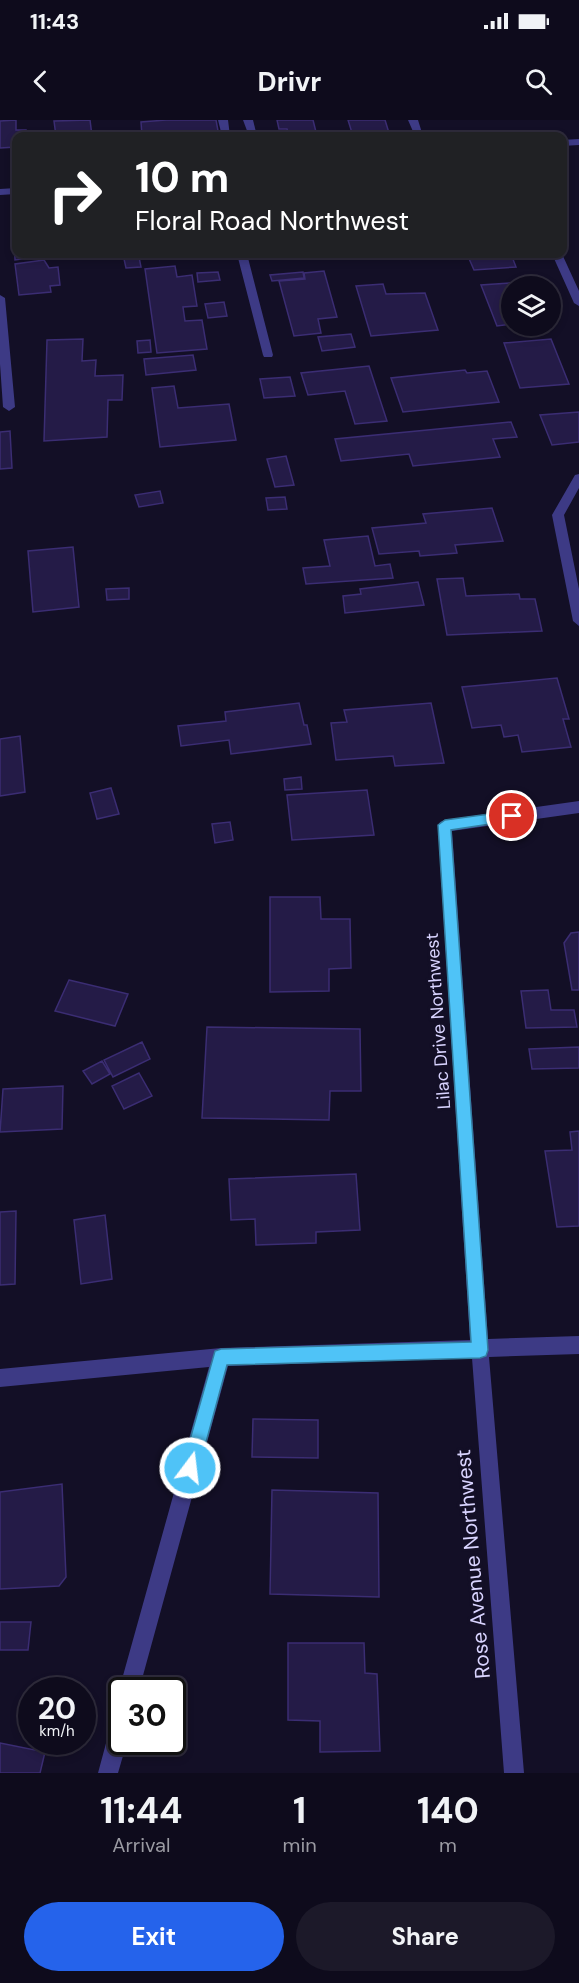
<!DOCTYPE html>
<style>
:root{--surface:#0e0b1c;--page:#1c1929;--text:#f1f3f6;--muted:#9b9ba3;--line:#2e2b3b;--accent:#2563eb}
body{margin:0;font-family:"DM Sans",sans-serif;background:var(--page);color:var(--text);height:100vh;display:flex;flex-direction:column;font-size:22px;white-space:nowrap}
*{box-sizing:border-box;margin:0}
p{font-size:20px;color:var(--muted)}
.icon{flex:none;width:33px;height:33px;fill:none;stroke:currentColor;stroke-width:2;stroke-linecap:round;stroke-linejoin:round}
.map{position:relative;height:1653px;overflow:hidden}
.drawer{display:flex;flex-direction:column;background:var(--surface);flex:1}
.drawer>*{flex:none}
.guide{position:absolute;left:12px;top:12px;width:555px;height:126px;border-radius:12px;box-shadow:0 3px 9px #0003,0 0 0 2px var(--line);background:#202124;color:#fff;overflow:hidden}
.controls{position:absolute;left:501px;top:156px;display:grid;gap:12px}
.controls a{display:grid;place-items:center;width:60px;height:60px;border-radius:50%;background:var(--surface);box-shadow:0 3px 9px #0003,0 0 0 2px var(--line);font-size:30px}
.speed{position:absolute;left:18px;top:1557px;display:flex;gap:12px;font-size:30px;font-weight:700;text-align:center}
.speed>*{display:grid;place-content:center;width:78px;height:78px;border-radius:50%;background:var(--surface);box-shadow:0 3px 9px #0003,0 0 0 2px var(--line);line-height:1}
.speed small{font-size:15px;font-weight:400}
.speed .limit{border:3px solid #111;border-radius:9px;background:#fff;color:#111}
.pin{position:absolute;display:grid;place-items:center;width:51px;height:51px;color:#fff;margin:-26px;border:3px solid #fff;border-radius:50%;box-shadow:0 2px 6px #0007}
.me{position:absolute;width:66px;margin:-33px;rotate:15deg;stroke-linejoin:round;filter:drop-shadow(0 0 4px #0008)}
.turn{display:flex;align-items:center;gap:21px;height:126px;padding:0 24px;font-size:27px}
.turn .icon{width:78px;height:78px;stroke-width:2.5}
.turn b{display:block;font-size:42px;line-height:51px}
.eta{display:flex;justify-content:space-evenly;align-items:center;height:102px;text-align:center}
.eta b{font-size:36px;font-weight:700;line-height:42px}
.button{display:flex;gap:12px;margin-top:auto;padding:12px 24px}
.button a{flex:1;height:69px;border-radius:36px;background:var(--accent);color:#fff;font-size:24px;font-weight:700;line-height:69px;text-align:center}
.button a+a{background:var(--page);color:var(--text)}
.status{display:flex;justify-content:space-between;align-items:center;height:42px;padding:0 30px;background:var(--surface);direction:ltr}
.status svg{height:16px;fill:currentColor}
header{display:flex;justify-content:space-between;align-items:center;height:78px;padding:0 24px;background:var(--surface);font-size:27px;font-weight:700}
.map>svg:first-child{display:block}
.building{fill:#241b47;stroke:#3b2d73;stroke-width:1.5}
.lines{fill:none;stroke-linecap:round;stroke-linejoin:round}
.service{fill:#3d3a85;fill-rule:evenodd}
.minor{fill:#3d3a85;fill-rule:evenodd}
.route{fill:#4fc3f7;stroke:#337fa1;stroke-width:1.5}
.labels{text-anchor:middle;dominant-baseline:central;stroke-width:6;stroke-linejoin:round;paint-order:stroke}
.street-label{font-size:18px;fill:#d9d4ff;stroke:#130f26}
.near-street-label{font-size:21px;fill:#d9d4ff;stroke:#130f26}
</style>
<div class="status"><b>11:43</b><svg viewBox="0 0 49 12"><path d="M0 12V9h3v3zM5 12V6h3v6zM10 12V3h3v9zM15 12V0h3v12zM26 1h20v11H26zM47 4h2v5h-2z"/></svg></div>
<header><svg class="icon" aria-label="back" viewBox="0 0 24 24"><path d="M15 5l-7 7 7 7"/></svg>Drivr<svg class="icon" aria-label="search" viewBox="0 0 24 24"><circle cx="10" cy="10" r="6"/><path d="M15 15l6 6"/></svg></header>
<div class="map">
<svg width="579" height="1653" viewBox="0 0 579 1653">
<rect width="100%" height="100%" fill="#130f26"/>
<!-- building -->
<path class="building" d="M16,0V10H26V16H16V27L0,28V1Z
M90,0L92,16H56L54,1Z
M166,0H216L219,16H142L141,2Z
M277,0H313L317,16H289L287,9H279Z
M348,0H385L390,16H353Z
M14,111H16V134H59L15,140Z
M145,134H204V136L146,138Z
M467,134H511L516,147L474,150Z
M139,137L141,147L126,148L124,139Z
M44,140L49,148L58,147L60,165L50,166L51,172L19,175L15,144Z
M175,146L177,157L192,155L197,186L183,187L185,201L202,200L207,229L157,233L145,149Z
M324,151L337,197L318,199L321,213L294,216L279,161L305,159L304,153Z
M218,152L220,160L198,162L197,153Z
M303,152L304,158L272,161L270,155Z
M524,162L526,166H512V204L497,206L481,165Z
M383,164L386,174L425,173L438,210L371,216L356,166Z
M224,182L227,196L208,198L205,184Z
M351,214L355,227L322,231L318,217Z
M83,219L82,241L96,240L95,256L123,255L122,280H108L107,317L44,321L47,220Z
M551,219L569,264L520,268L504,223Z
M150,220L151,232L138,233L137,221Z
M193,235L196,250L146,255L144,239Z
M369,246L387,301L355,304L345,271L308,275L301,253Z
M465,250L467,253L487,251L499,282L403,292L391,258Z
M290,257L295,276L264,278L260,259Z
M174,266L178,288L229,284L236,320L160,327L152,268Z
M579,292V322L552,325L540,295Z
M511,302L517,317L493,319L500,337L413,346L409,334L341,341L335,319Z
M10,311L12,348L0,349V312Z
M286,336L294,365L275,367L267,339Z
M160,371L163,383L139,387L135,375Z
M285,377L287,389L268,390L266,378Z
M492,388L503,421L455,425L457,433L420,436L419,431L379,434L372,408L426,403L423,394Z
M368,416L375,446L390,444L393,458L306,464L303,448L330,446L324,420Z
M73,427L79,487L33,492L28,431Z
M463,458L466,476L519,474L520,479H535L542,511L447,515L437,459Z
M418,462L424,485L345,493L343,476L361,474L360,469Z
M129,468V479L107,480L106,469Z
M557,558L569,599H563L571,627L522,632L518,615L504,617L501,605L472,608L462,567Z
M299,583L304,605H307L311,624L231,634L229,620L181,626L178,606L226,601L225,592Z
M431,583L444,643L395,646L393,636L336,640L331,603L347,602L344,590Z
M20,616L25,672L0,676V619Z
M301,657L302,669L285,670L284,659Z
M111,668L119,694L97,699L90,673Z
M367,670L374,715L292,720L287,675Z
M230,702L233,720L215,723L212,704Z
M270,777H320L321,799H350L351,848L329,849V871L270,872Z
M579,812V870H572L564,823L571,813Z
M69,860L128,874L115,906L55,891Z
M548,870L551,890H574L577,907L526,908L521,871Z
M207,907L360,909L361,971H330L329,1000L202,998Z
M142,922L150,939L113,957L104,940Z
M579,927V948L532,949L529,929Z
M102,941L110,954L92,964L83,951Z
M139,953L152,976L124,989L112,966Z
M63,966L62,1009L0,1012L3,969Z
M579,1011V1106L557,1107L545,1031L572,1030L570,1012Z
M356,1054L360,1110L316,1112V1123L256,1125L255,1099L231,1100L229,1059Z
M16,1091L15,1164L0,1165V1092Z
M105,1095L112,1159L81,1164L74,1100Z
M253,1299L318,1300V1338L252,1337Z
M62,1364L66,1457L59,1466L0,1469V1372Z
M272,1370L378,1373L379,1477L270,1474Z
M0,1502H31L28,1530H0Z
M288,1523H364L365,1553L377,1554L380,1631L320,1632V1601L288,1600Z
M0,1623L45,1632L40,1653H0Z"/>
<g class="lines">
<!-- service -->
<path class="service" d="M218,0H228L230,16H222Z
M243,0H253L257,16H249Z
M408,0H418L423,16H415Z
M237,134H247L273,235L272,237H264L263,235Z
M552,134H562L579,171V186L574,183Z
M0,175L5,178L15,287L9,291L3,287L0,244Z"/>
<!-- minor -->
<path class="minor" d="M579,19V25L562,26V20Z
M16,68V74L0,75V69Z
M579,354V368L564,395L579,469V506L573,501L552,395L575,355Z
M579,681V693L452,711L488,1219L579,1216V1234L489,1237L524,1653H504L472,1238L228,1246L139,1570H122V1576L119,1570L209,1247L0,1267V1249L221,1228L470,1220L438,706L440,702L445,700Z
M122,1591V1622H127L118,1653H98L112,1601L115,1594Z"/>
</g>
<!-- route -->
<path class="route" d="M512,691L518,696L516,700L451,710L488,1230L486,1236L480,1238L227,1245L199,1348L196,1354L190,1357L184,1354L182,1348L215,1231L221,1229L471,1222L438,705L445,700Z"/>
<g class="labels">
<!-- street labels -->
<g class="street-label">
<text transform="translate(438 901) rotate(-94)">Lilac Drive Northwest</text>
</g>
<!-- near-street labels -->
<g class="near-street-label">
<text transform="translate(473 1444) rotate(-95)">Rose Avenue Northwest</text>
</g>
</g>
</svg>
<div class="controls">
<a><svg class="icon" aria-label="layers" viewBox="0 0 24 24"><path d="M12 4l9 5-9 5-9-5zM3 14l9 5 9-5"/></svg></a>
</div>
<div class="speed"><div>20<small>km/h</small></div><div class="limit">30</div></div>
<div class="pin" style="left:512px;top:696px;background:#d93025"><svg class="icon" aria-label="arrive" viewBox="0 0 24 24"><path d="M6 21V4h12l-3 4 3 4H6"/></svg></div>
<svg class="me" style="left:190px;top:1348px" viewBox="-20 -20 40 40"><circle r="17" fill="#4fc3f7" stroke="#fff" stroke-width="3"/><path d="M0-11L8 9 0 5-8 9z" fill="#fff"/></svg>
<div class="guide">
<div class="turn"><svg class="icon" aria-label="right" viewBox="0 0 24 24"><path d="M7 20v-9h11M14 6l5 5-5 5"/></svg><div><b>10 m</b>Floral Road Northwest</div></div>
</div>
</div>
<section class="drawer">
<div class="eta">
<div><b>11:44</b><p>Arrival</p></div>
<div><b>1</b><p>min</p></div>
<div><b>140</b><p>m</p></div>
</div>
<div class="button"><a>Exit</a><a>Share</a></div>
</section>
